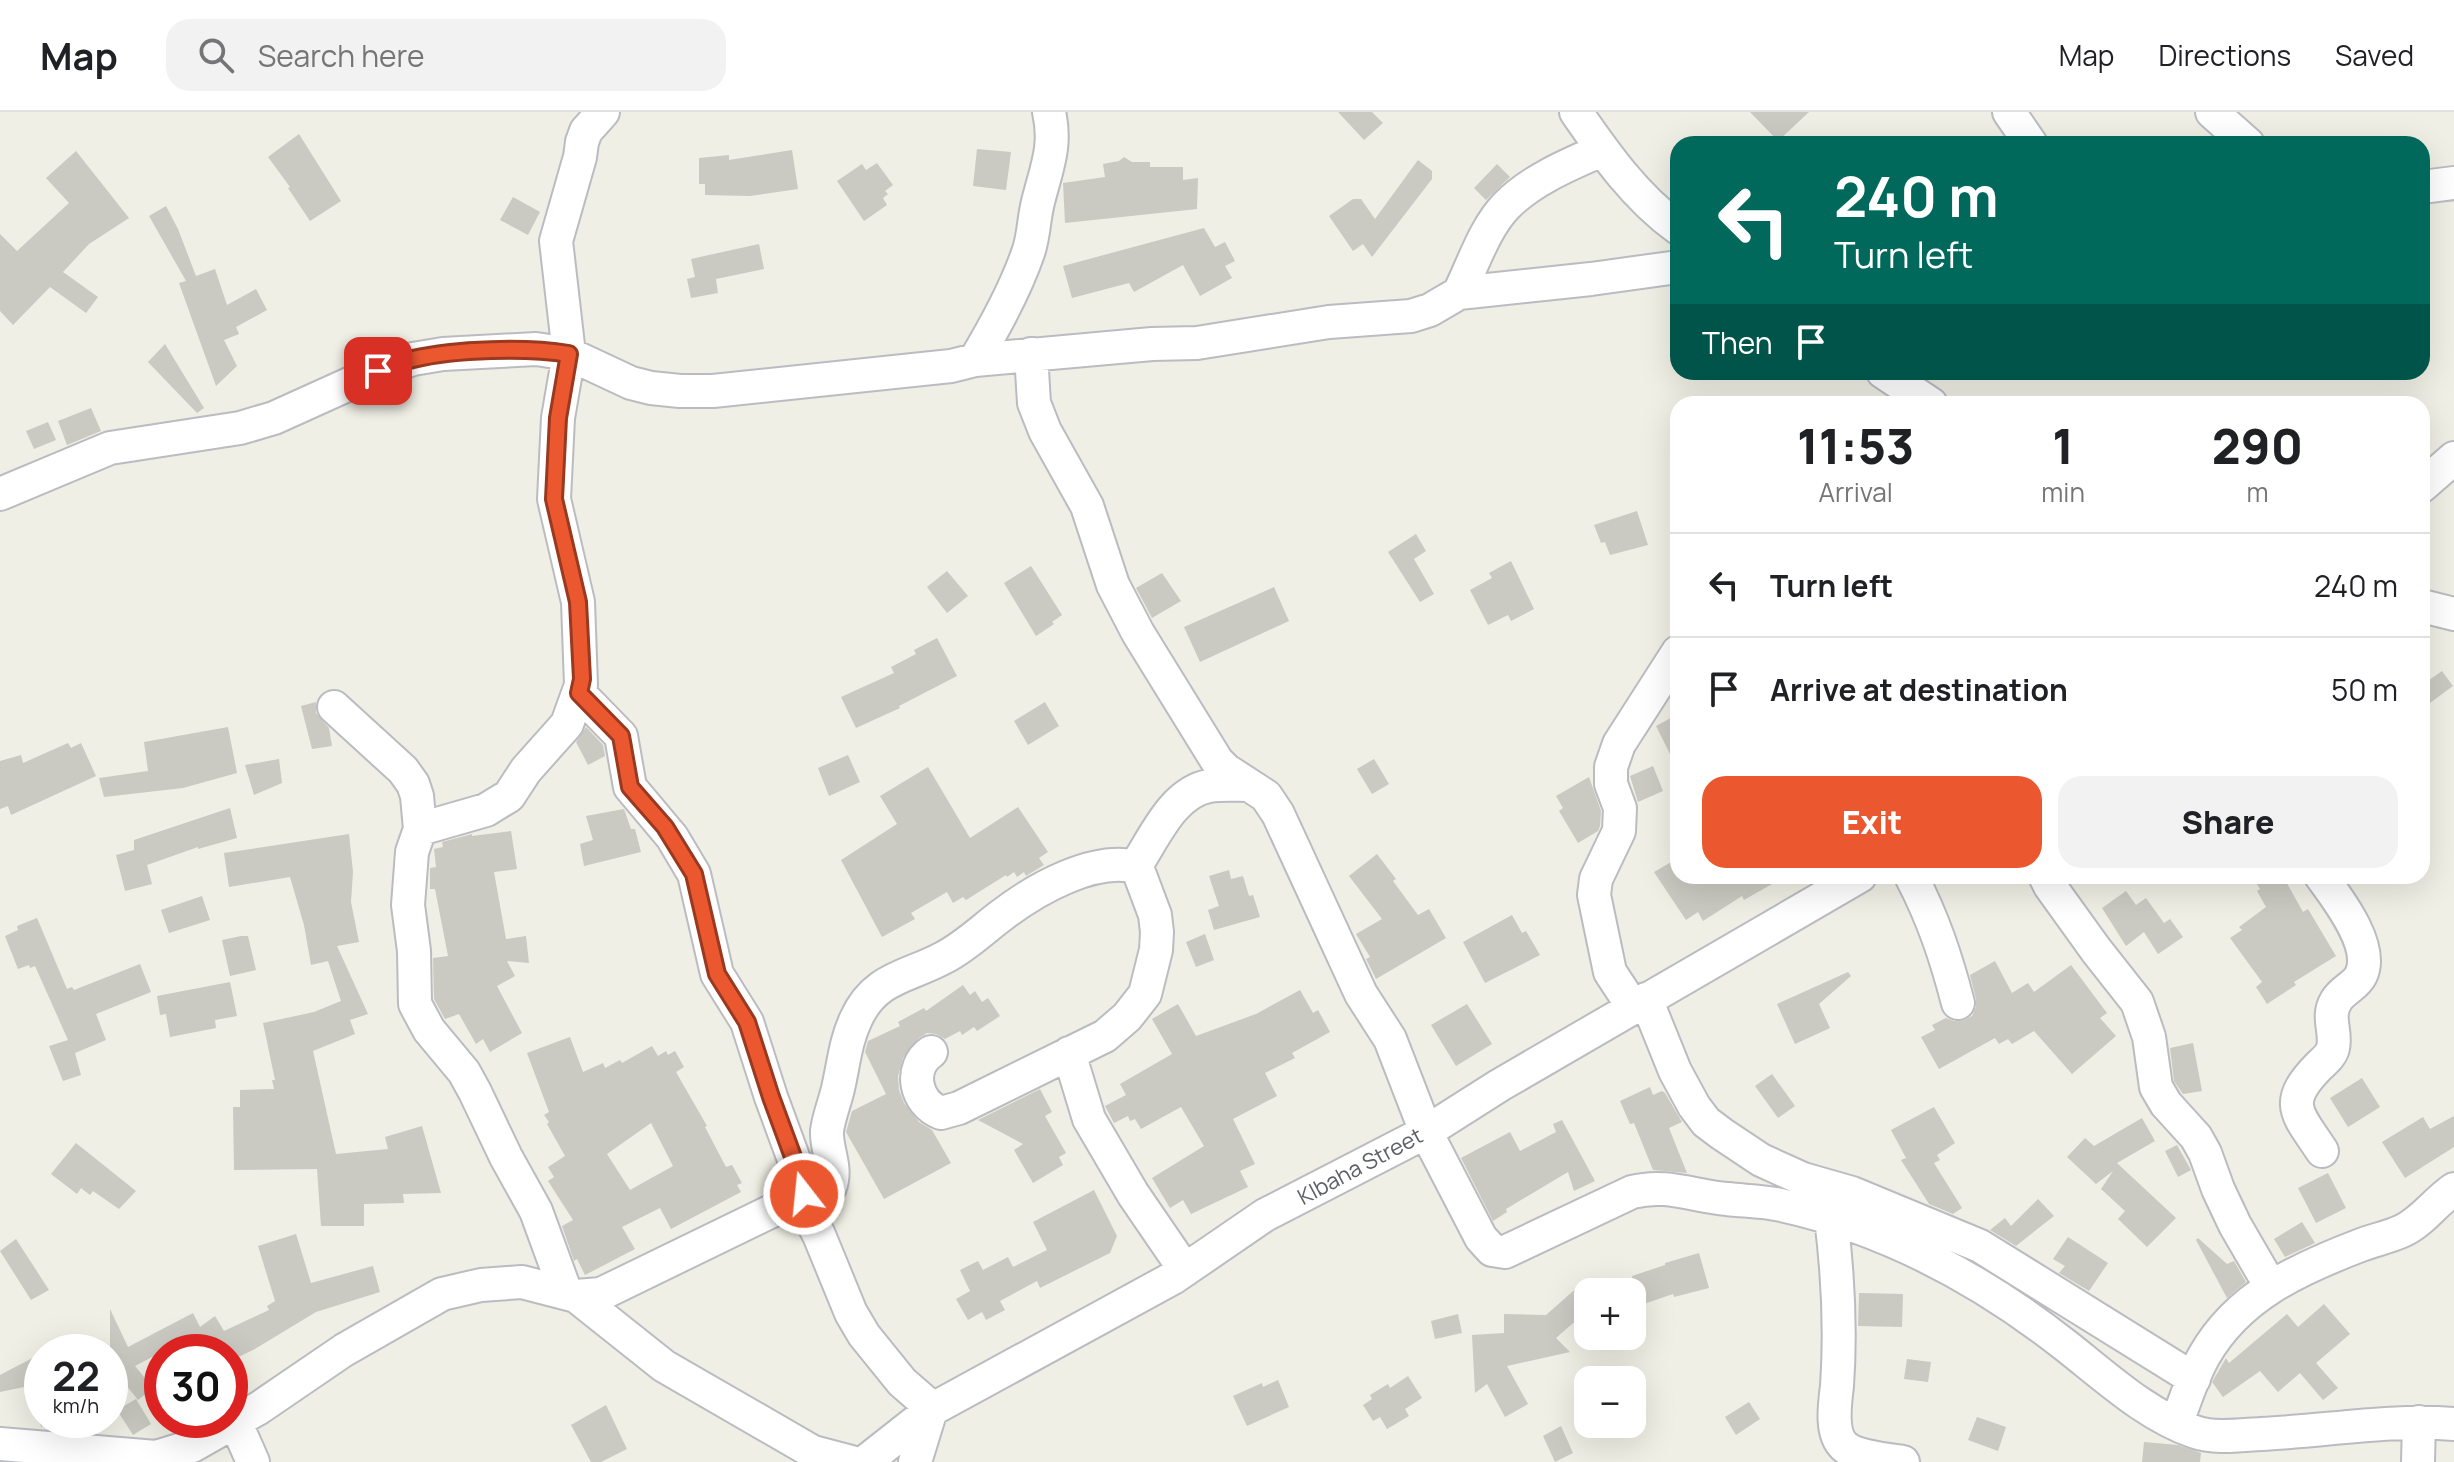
<!DOCTYPE html>
<meta charset="utf-8">
<style>
:root{--surface:#fff;--page:#f2f2f2;--text:#202124;--muted:#757577;--line:#e0e0e0;--accent:#eb5830}
body{margin:0;font-family:Manrope,sans-serif;background:var(--page);color:var(--text);height:100vh;display:flex;flex-direction:column;font-size:30px;white-space:nowrap}
*{box-sizing:border-box;margin:0}
p{font-size:26px;color:var(--muted)}
.icon{flex:none;width:44px;height:44px;fill:none;stroke:currentColor;stroke-width:2;stroke-linecap:round;stroke-linejoin:round}
.map{position:relative;flex:1;overflow:hidden}
.side{position:absolute;left:1670px;top:284px;width:760px;height:488px;display:flex;flex-direction:column;background:var(--surface);border-radius:24px;box-shadow:0 8px 32px #0002}
.side>*{flex:none}
.hud{position:absolute;left:1670px;top:24px;width:760px;height:244px;border-radius:24px;box-shadow:0 8px 32px #0002;background:#00695c;color:#fff;overflow:hidden}
.tools{position:absolute;left:1574px;top:1166px;display:grid;gap:16px}
.tools a{display:grid;place-items:center;width:72px;height:72px;border-radius:16px;background:var(--surface);box-shadow:0 8px 32px #0002;font-size:40px}
.speed{position:absolute;left:24px;top:1222px;display:flex;gap:16px;font-size:40px;font-weight:700;text-align:center}
.speed>*{display:grid;place-content:center;width:104px;height:104px;border-radius:50%;background:var(--surface);box-shadow:0 8px 32px #0002;line-height:1}
.speed small{font-size:20px;font-weight:400}
.speed .limit{border:12px solid #d22;background:#fff;color:#111}
.pin{position:absolute;display:grid;place-items:center;width:68px;height:68px;color:#fff;margin:-34px;border-radius:16px;box-shadow:0 4px 12px #0006}
.me{position:absolute;width:88px;margin:-44px;rotate:344deg;stroke-linejoin:round;filter:drop-shadow(0 0 6px #0008)}
.turn{display:flex;align-items:center;gap:28px;height:168px;padding:0 32px;font-size:36px}
.turn .icon{width:104px;height:104px;stroke-width:2.5}
.turn b{display:block;font-size:56px;line-height:68px}
.then{display:flex;align-items:center;height:76px;padding:0 32px;background:#0003;gap:16px;font-size:30px}
.eta{display:flex;justify-content:space-evenly;align-items:center;height:136px;text-align:center}
.eta b{font-size:48px;font-weight:800;line-height:56px}
.cta{display:flex;gap:16px;margin-top:auto;padding:16px 32px}
.cta a{flex:1;height:92px;border-radius:24px;background:var(--accent);color:#fff;font-size:32px;font-weight:800;line-height:92px;text-align:center}
.cta a+a{background:var(--page);color:var(--text)}
ul{padding:0;list-style:none}
li{display:flex;align-items:center;gap:24px;height:104px;padding:0 32px;border-top:2px solid var(--line)}
li div{flex:1}
li b{display:block;font-size:30px}
li em{font-style:normal}
header{display:flex;align-items:center;gap:48px;box-sizing:border-box;height:112px;padding:0 40px;background:var(--surface);border-bottom:2px solid var(--line)}
header strong{font-size:38px}
nav{display:flex;gap:44px;margin-inline-start:auto;font-size:28px}
.search{width:560px;height:72px;background:var(--page);display:flex;align-items:center;gap:20px;box-sizing:border-box;padding:0 28px;border-radius:24px;color:var(--muted);font-size:30px}
.map>svg:first-child{display:block}
.building{fill:#cac9c2;fill-rule:evenodd}
.lines{fill:none;stroke-linecap:round;stroke-linejoin:round}
.minor-casing{stroke:#babcc1;stroke-width:36}
.minor{stroke:#fff;stroke-width:32}
.route-casing{stroke:#99391f;stroke-width:20}
.route{stroke:#eb5830;stroke-width:14}
.labels{text-anchor:middle;dominant-baseline:central;stroke-width:6;stroke-linejoin:round;paint-order:stroke}
.street-label{font-size:22px;fill:#5d6066;stroke:#fff}
</style>
<header>
<strong>Map</strong>
<div class="search"><svg class="icon" aria-label="search" viewBox="0 0 24 24"><circle cx="10" cy="10" r="6"/><path d="M15 15l6 6"/></svg>Search here</div>
<nav><a>Map</a><a>Directions</a><a>Saved</a></nav>
</header>
<div class="map">
<svg width="2454" height="1350" viewBox="0 0 2454 1350">
<rect width="100%" height="100%" fill="#efefe5"/>
<!-- building -->
<path class="building" d="M1338,0H1372L1383,11L1364,28Z
M1750,0H1809L1778,29Z
M299,22L341,89L310,109L288,76L290,75L268,45Z
M977,37L1011,40L1006,78L973,74Z
M792,38L798,77L750,84L705,83V72H699V46L729,43V48Z
M76,39L129,106L89,132L63,160L98,185L86,201L50,175L13,213L0,199V122L17,139L69,91L46,66Z
M1124,45L1132,50H1150V55H1183V68L1198,66L1197,97L1065,111L1063,71L1105,65L1103,52L1119,49Z
M1418,48L1432,59V67L1372,145L1363,132L1353,139L1329,104L1353,87H1361L1375,107Z
M877,51L893,73L885,79L888,82L883,86L887,93L864,109L837,69L862,52L866,58Z
M1497,52L1510,65L1486,88L1474,76Z
M513,85L540,100L528,123L500,108Z
M166,94L178,117L196,164L215,157L227,193L256,177L267,198L236,215L239,222L224,228L237,254L216,274L179,171L186,169L149,104Z
M1204,116L1215,135L1225,130L1235,149L1225,154L1232,166L1200,184L1183,153L1134,180L1129,171L1072,186L1063,154Z
M759,132L764,157L716,167L718,181L691,186L687,167L695,165L691,147Z
M165,232L204,296L197,301L148,250Z
M91,296L101,319L67,333L58,309Z
M48,310L56,328L34,337L26,319Z
M1637,399L1648,433L1610,443L1605,430L1601,431L1594,413Z
M1416,422L1426,439L1414,447L1434,482L1420,490L1388,440Z
M1511,449L1534,497L1511,509L1508,503L1488,513L1470,478L1492,466L1489,461Z
M1031,454L1062,503L1052,510L1054,512L1036,524L1004,471Z
M947,459L968,484L947,501L927,475Z
M1162,461L1181,489L1152,506L1136,476Z
M1274,475L1289,509L1200,550L1184,515Z
M937,526L957,564L899,594L900,596L856,616L841,585L894,561L891,555L916,542L914,538Z
M2442,559L2453,574L2430,591L2422,579V573Z
M316,590V601L329,616L332,634L312,637L301,594Z
M1045,590L1059,614L1028,633L1014,609Z
M1678,602V658L1656,614Z
M228,615L237,661L183,676L104,685L99,666L148,659L144,630Z
M586,615L603,633L605,644L588,653L576,630Z
M68,631L71,636L81,631L96,664L11,703L8,694L0,697V649L21,643L23,651Z
M848,643L860,670L829,684L818,656Z
M279,647L282,671L254,683L245,653Z
M1374,647L1389,672L1372,682L1357,657Z
M1653,654L1663,679L1638,690L1630,664Z
M928,655L970,726L1018,695L1048,740L1039,746L1044,753L1026,764L1024,760L1017,765L1014,760L1007,765L1006,763L966,788L963,785L953,791L947,780L911,801L915,807L882,825L841,748L897,712L880,684Z
M1589,665L1601,699L1600,714L1598,719L1578,731L1559,699L1563,696L1556,684Z
M230,696L237,726L198,737V735L147,753L152,772L125,779L116,743L134,738V728Z
M624,697L631,717H635L641,740L584,754L580,732L593,728L586,704Z
M511,719L517,757L494,760L506,827L526,824L529,851L507,849L515,864L497,874L522,921L490,940L483,927L476,932L459,902L445,907L434,887L433,846L448,844L435,777H430V756L436,755L434,737L443,735L442,730L472,722V724Z
M349,722L353,760L351,790L359,830L337,834L368,902L350,908L355,922L313,939L336,1042L388,1037L385,1025L422,1014L441,1081L403,1082L404,1091L364,1092V1114H321L317,1057L234,1058L233,995H240V978L274,977L272,968H275L263,911L314,900L341,889L328,849L311,853L304,813L290,765L229,775L224,741Z
M1377,742L1396,767L1393,769L1418,803L1429,797L1446,826L1376,867L1366,847L1370,845L1356,822L1382,807L1349,764Z
M1678,746V764H1786L1744,788L1742,784L1703,809L1698,800L1686,808L1654,760Z
M1229,758L1231,767L1243,764L1249,784L1253,783L1260,805L1214,818L1208,798L1219,794L1209,764Z
M2252,764H2283L2303,800L2308,797L2336,844L2294,870L2296,873L2267,892L2256,875L2262,870L2230,826L2242,818L2239,815L2266,795L2257,779L2260,777Z
M2126,779L2136,793L2146,786L2164,811L2170,807L2183,825L2158,842L2144,820L2126,834L2102,796Z
M202,784L210,808L169,821L161,798Z
M1512,803L1522,821L1526,819L1540,843L1485,871L1463,830Z
M37,806L67,877L72,875L74,878L140,852L151,880L96,902L106,928L75,941L81,963L63,969L49,934L68,928L35,854L30,856L29,853L18,857L5,824L18,818L17,814Z
M1205,822L1214,848L1196,855L1186,830Z
M241,824H248L256,858L230,864L222,828Z
M1995,849L2012,881L2028,871L2034,880L2071,853L2107,901L2100,906L2116,924L2072,962L2034,919L2012,932L2008,927L1999,932L1995,926L1939,957L1921,925L1935,918L1932,913L1946,906L1954,909H1962L1972,904L1976,895V887L1970,863Z
M1848,860L1851,864L1819,892L1830,916L1795,932L1777,892Z
M230,870L237,904L215,908L216,916L170,925L166,902L160,903L157,884Z
M963,873L970,883L975,879L982,890L988,886L1000,904L977,919L974,915L962,923L960,919L945,927L936,922L927,921L919,926L903,946L898,964L899,978L904,991L919,1010L932,1018L951,1051L884,1087L846,1020L852,999L886,982L865,940L868,929L900,914L898,910L924,896L926,899Z
M1300,878L1313,901L1318,898L1330,920L1292,941L1295,946L1265,961L1277,984L1233,1007L1255,1052L1240,1059L1248,1075L1191,1102L1183,1088L1170,1096L1152,1066L1204,1034L1181,995L1141,1017L1135,1007L1130,1009L1128,1004L1114,1011L1105,994L1126,983L1120,972L1172,942L1152,907L1178,892L1196,924L1256,902Z
M1467,892L1492,932L1456,954L1431,913Z
M570,925L583,960L603,951L605,956L620,948L622,951L652,934L658,944L666,939L668,943L675,939L684,955L676,960L707,1014L705,1015L726,1055L732,1053L742,1071L737,1073L741,1080L671,1117L660,1096L622,1115L635,1137L585,1163L577,1147L574,1149L562,1114L573,1108L548,1069L554,1065L548,1055L565,1044L547,1012L549,1010L544,1003L549,1000L527,941ZM651,1011L673,1054L630,1078L607,1042Z
M2193,931L2202,979L2183,982L2174,969L2170,936Z
M1772,962L1795,994L1778,1006L1755,974Z
M2362,966L2380,995L2348,1015L2330,986Z
M1650,975L1653,983L1662,979L1665,981L1682,1010L1669,1016L1687,1061L1653,1058L1634,1011L1630,1012L1620,989Z
M1040,977L1052,1000L1045,1004L1066,1041L1059,1045L1063,1053L1033,1071L1014,1038L1023,1032L978,1008Z
M1934,995L1955,1031L1937,1043L1940,1048L1934,1051L1962,1096L1953,1102L1929,1092L1901,1048L1906,1046L1891,1018Z
M2454,1004V1035L2405,1066L2382,1030L2423,1005L2430,1017Z
M2142,1006L2155,1029L2117,1051L2176,1106L2147,1135L2118,1107L2125,1099L2101,1077L2113,1059L2096,1072L2067,1045L2085,1026L2094,1034Z
M1562,1008L1595,1069L1574,1079L1568,1060L1506,1097L1507,1100L1493,1109L1461,1046L1510,1020L1520,1039L1556,1020L1553,1012Z
M76,1031L136,1079L119,1097L93,1079L90,1083L81,1076L77,1082L51,1062Z
M2177,1033L2191,1058L2178,1065L2165,1039Z
M2328,1061L2346,1096L2316,1111L2298,1076Z
M1094,1078L1117,1124L1110,1141L1040,1176L1037,1169L1000,1189L1005,1198L986,1208L982,1200L968,1208L956,1187L970,1179L960,1158L978,1149L983,1158L1008,1145L1013,1155L1047,1138L1033,1110Z
M2038,1087L2054,1104L2016,1134L1990,1118L2005,1106L2011,1114Z
M2302,1110L2315,1131L2285,1145L2274,1127Z
M296,1122L311,1171L373,1154L380,1180L316,1200L253,1238L230,1249V1240H187L181,1233L177,1235L175,1233L135,1254L153,1276L138,1288L110,1253V1197L128,1235L193,1201L200,1215L215,1204L224,1219L269,1198L267,1194L275,1189L258,1134Z
M2068,1125L2108,1151L2089,1179L2059,1161L2065,1154L2053,1147Z
M2198,1126L2227,1152L2234,1149L2246,1170L2227,1186L2196,1128Z
M16,1127L49,1178L31,1188L0,1139Z
M1699,1141L1709,1176L1674,1185L1673,1182L1632,1196V1164L1665,1153V1151Z
M1588,1166V1198L1556,1226L1570,1240L1507,1254L1528,1292L1505,1305L1487,1272L1475,1281L1472,1223L1504,1221V1202L1546,1203Z
M1859,1181L1903,1182L1902,1215L1858,1214Z
M2324,1192L2350,1222L2316,1251L2338,1276L2323,1288L2300,1261L2278,1280L2260,1259L2223,1285L2212,1270L2226,1246L2229,1251L2287,1202L2298,1215Z
M1458,1202L1462,1221L1435,1227L1431,1209Z
M42,1241V1316L24,1275L0,1280V1263Z
M1907,1247L1931,1250L1928,1270L1904,1267Z
M1408,1264L1422,1286L1405,1297L1409,1304L1387,1317L1380,1305L1373,1309L1363,1293L1372,1287L1370,1283L1388,1272L1390,1276Z
M1278,1268L1289,1295L1247,1314L1233,1284L1262,1271L1263,1275Z
M136,1287L151,1312L133,1323L117,1298Z
M1749,1290L1760,1307L1736,1323L1725,1305Z
M606,1293L627,1337L601,1350H591L571,1313Z
M1977,1305L2006,1315L1998,1339L1968,1328Z
M1561,1314L1573,1341L1555,1350L1543,1324Z
M2144,1330L2178,1333L2201,1341L2200,1350H2142Z"/>
<g class="lines">
<defs>
<path id="minor" d="M1576,0C1605,42 1636,86 1678,116
M2009,0L2031,32
M2212,0L2248,32
M2422,75L2454,71
M1459,181C1473,153 1484,117 1506,94C1531,68 1570,52 1602,38
M1031,242L1034,291L1045,319L1087,394L1113,473L1138,521L1217,649L1226,658L1266,684L1278,702L1361,882L1390,927L1426,1020L1481,1126L1492,1138L1505,1140L1632,1080C1667,1071 1692,1084 1727,1087C1744,1089 1763,1089 1781,1093C1886,1116 1981,1167 2065,1233C2106,1265 2146,1303 2195,1320C2215,1327 2241,1323 2261,1322C2326,1319 2389,1307 2454,1312
M975,248C996,213 1016,177 1029,138C1034,122 1034,105 1038,90C1046,57 1057,35 1049,0
M1883,260L1931,292
M2422,374L2454,346
M0,382L110,336L240,316L274,306L378,259L413,247L443,242L536,237L569,242L631,271L651,276L680,279H713L951,254L975,248L1152,232L1197,231L1329,210L1411,204L1430,198L1459,181L1591,167L1678,155
M2422,494L2454,502
M579,581L621,624L630,675L672,725L694,762L717,862L747,910L771,985L796,1053L806,1098
M334,595L403,658L413,672L417,684L420,717L412,740L408,793L414,839L415,892L429,918L464,960L475,980L506,1045L536,1099L566,1181
M420,717L486,698L509,684L526,658L567,612L581,573L578,490L554,387L558,306L569,242L556,129L580,45L582,30L586,19L603,0
M1911,764C1933,806 1946,845 1958,891
M2045,764L2050,774L2096,838L2137,890L2149,925L2156,975L2166,992L2196,1025L2205,1041L2218,1077L2235,1113L2271,1175
M2321,764C2337,786 2375,834 2361,863C2356,874 2342,878 2336,889C2326,905 2337,920 2333,936C2331,944 2323,950 2318,955C2282,992 2298,1002 2322,1039
M1646,887L1675,959L1694,994L1706,1010L1722,1022L1761,1048L1803,1067L1852,1081L1980,1134L2194,1267
M1633,895L1610,860L1594,783L1596,767L1619,719L1620,696L1611,672V655L1619,632L1678,540
M931,940C908,956 915,991 941,1001L959,996L1105,924L1127,905L1145,882L1156,838L1157,820L1155,803L1137,755L1140,747C1157,720 1175,680 1209,674C1221,672 1235,673 1248,673
M1069,941L1089,1007L1133,1082L1185,1158
M810,1104C818,1094 830,1081 832,1068C835,1052 826,1035 827,1019C829,1003 836,988 839,972C844,949 846,928 856,907C875,865 908,865 943,846C965,835 983,817 1002,803C1036,777 1094,744 1137,755
M1831,1106C1838,1162 1841,1217 1837,1274C1835,1291 1830,1321 1844,1334C1854,1344 1889,1348 1903,1350
M576,1184L664,1254L813,1340L851,1350
M235,1309L253,1350
M2176,1312C2185,1290 2192,1265 2204,1244C2238,1184 2298,1157 2361,1133C2374,1128 2389,1125 2402,1119C2422,1110 2435,1090 2454,1077
M0,1332L156,1345L192,1334L259,1296L344,1238L442,1182L481,1173L522,1170L576,1184L601,1182L784,1093L800,1095L806,1098L819,1123L851,1201L864,1223L902,1270L925,1290
M865,1350L931,1298L1173,1166L1265,1103L1426,1020L1500,973L1860,764
M915,1350L931,1298
M2418,1350L2419,1310"/>
</defs>
<!-- minor casing -->
<use href="#minor" class="minor-casing"/>
<!-- minor -->
<use href="#minor" class="minor"/>
</g>
<g class="lines">
<defs>
<path id="route" d="M378,259C389,255 401,250 413,247C456,237 526,235 569,242L558,306L554,387L578,490L582,567L579,581L621,624L630,675L665,715L694,762L717,862L747,910L771,985L796,1053L804,1082"/>
</defs>
<!-- route casing -->
<use href="#route" class="route-casing"/>
<!-- route -->
<use href="#route" class="route"/>
</g>
<g class="labels">
<!-- street labels -->
<g class="street-label">
<text transform="translate(1360 1054) rotate(-28)">KIbaha Street</text>
</g>
</g>
</svg>
<div class="tools">
<a>+</a>
<a>−</a>
</div>
<div class="speed"><div>22<small>km/h</small></div><div class="limit">30</div></div>
<div class="pin" style="left:378px;top:259px;background:#d93025"><svg class="icon" aria-label="arrive" viewBox="0 0 24 24"><path d="M6 21V4h12l-3 4 3 4H6"/></svg></div>
<svg class="me" style="left:804px;top:1082px" viewBox="-20 -20 40 40"><circle r="17" fill="#eb5830" stroke="#fff" stroke-width="3"/><path d="M0-11L8 9 0 5-8 9z" fill="#fff"/></svg>
<div class="hud">
<div class="turn"><svg class="icon" aria-label="left" viewBox="0 0 24 24"><path d="M17 20v-9H6M10 6l-5 5 5 5"/></svg><div><b>240 m</b>Turn left</div></div>
<div class="then">Then<svg class="icon" aria-label="arrive" viewBox="0 0 24 24"><path d="M6 21V4h12l-3 4 3 4H6"/></svg></div>
</div>
<section class="side">
<div class="eta">
<div><b>11:53</b><p>Arrival</p></div>
<div><b>1</b><p>min</p></div>
<div><b>290</b><p>m</p></div>
</div>
<ul>
<li><svg class="icon" aria-label="left" viewBox="0 0 24 24"><path d="M17 20v-9H6M10 6l-5 5 5 5"/></svg><div><b>Turn left</b></div><em>240 m</em></li>
<li><svg class="icon" aria-label="arrive" viewBox="0 0 24 24"><path d="M6 21V4h12l-3 4 3 4H6"/></svg><div><b>Arrive at destination</b></div><em>50 m</em></li>
</ul>
<div class="cta"><a>Exit</a><a>Share</a></div>
</section>
</div>
